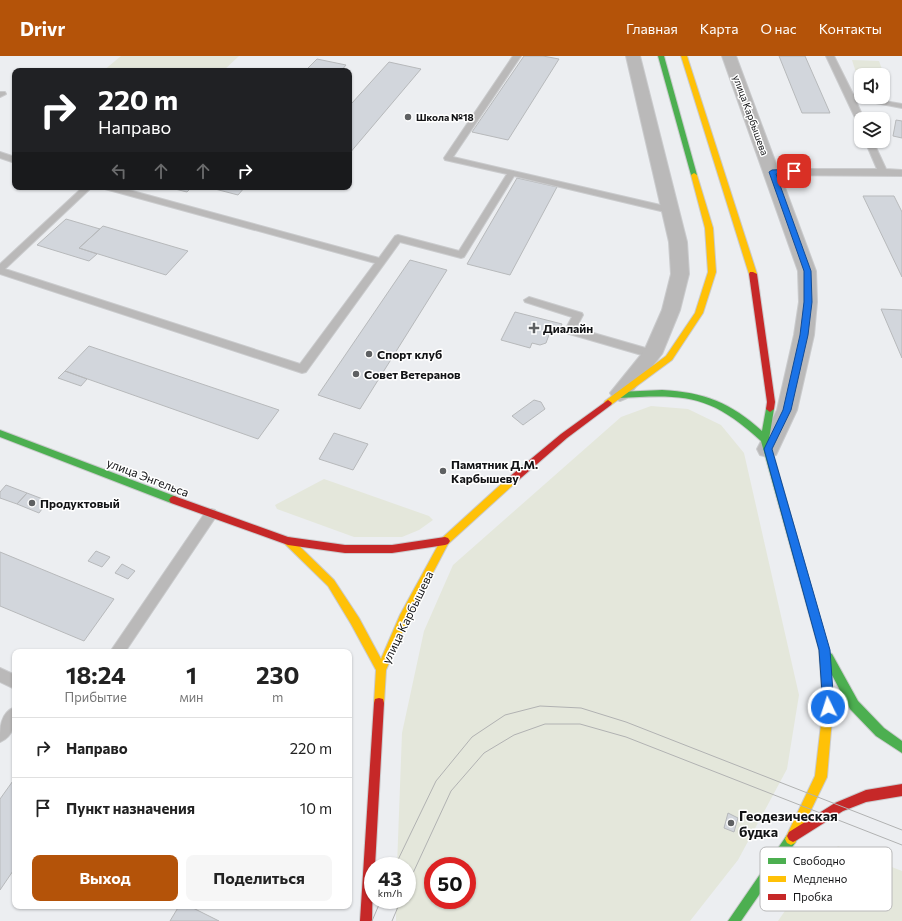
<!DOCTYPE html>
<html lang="ru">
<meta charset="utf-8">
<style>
:root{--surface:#fff;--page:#f6f6f6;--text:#222;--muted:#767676;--line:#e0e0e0;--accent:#b45309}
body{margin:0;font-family:Commissioner,sans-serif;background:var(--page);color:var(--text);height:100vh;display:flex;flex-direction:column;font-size:15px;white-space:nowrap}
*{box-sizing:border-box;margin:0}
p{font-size:13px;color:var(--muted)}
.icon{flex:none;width:22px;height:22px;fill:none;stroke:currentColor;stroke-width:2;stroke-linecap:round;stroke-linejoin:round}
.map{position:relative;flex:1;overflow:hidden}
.side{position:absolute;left:12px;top:593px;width:340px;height:260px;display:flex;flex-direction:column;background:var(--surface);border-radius:8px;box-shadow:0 1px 3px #0004}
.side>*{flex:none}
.banner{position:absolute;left:12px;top:12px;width:340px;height:122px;border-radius:8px;box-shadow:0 1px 3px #0004;background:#202124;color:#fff;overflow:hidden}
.tools{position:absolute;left:854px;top:12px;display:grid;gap:8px}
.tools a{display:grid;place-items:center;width:36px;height:36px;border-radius:8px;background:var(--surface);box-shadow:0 1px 3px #0004;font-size:20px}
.speed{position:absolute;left:364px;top:801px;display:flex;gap:8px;font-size:20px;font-weight:700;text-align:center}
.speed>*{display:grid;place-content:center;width:52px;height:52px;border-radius:50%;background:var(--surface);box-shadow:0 1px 3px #0004;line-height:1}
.speed small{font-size:10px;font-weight:400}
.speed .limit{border:6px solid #d22;background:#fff;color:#111}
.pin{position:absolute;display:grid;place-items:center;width:34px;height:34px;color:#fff;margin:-17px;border-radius:8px;box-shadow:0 2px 6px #0006}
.me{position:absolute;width:44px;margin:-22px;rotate:356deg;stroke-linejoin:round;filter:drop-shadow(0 0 3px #0008)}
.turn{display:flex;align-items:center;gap:14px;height:84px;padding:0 20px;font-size:18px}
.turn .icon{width:52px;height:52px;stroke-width:2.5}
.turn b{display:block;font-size:28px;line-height:34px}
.lanes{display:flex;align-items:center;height:38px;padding:0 20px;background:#0003;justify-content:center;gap:20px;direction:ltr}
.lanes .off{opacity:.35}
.eta{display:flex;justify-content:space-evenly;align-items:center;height:68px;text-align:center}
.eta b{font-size:24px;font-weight:700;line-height:28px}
.action{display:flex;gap:8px;margin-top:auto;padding:8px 20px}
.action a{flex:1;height:46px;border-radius:8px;background:var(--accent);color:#fff;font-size:16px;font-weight:700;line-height:46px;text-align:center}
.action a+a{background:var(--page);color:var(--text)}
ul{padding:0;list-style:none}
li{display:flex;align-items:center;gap:12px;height:60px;padding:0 20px;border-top:1px solid var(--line)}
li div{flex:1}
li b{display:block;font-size:15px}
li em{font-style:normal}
header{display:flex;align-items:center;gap:24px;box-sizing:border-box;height:56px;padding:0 20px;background:var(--accent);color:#fff}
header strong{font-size:19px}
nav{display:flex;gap:22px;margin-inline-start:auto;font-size:14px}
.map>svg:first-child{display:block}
.green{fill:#e4e7db;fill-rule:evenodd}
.building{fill:#d2d6dc;stroke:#b7b9bb}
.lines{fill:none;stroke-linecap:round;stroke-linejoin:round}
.lane-casing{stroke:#cacbcd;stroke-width:2}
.street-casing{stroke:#cacbcd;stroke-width:2}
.fast-casing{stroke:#cacbcd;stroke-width:2}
.slow-casing{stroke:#cacbcd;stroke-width:2}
.jam-casing{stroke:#cacbcd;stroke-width:2}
.lane{fill:#bab9b9;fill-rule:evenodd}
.street{fill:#bab9b9;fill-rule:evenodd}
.fast{fill:#4caf50;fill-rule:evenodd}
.slow{fill:#ffc107;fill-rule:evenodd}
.jam{fill:#c62828;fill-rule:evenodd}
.tram{stroke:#b1b2b2;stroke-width:1}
.route{fill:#1a73e8;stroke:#114b97}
.poi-dot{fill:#5e6062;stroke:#fff;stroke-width:1.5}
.labels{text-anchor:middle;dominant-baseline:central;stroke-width:3;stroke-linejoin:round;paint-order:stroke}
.far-street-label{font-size:10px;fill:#121315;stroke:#fff}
.far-poi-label{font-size:10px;font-weight:bold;fill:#121315;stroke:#fff;text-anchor:start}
.poi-label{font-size:12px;font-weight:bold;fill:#121315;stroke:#fff;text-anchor:start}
.street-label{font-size:12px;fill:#121315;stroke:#fff}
.near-poi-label{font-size:14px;font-weight:bold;fill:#121315;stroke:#fff;text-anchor:start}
.key{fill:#fff;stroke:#b8b8b9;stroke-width:1}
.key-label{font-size:11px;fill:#121315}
</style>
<header>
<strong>Drivr</strong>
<nav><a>Главная</a><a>Карта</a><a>О нас</a><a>Контакты</a></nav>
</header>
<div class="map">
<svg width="902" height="865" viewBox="0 0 902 865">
<rect width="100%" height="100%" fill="#eceef1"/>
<!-- green -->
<path class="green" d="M121,0H239L223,15H103Z
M852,4L879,5L887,27H883V19H861V26H859Z
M651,350L688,353L721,369L744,397L799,639L787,713L738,804L690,865H396V844H407V810H397L402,677L424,575L453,509L621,361ZM433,810H467V844H433Z
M324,423L429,460L433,464L419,474L402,481H354L277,453L275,449Z
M838,790L902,815V865H778L800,833Z"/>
<!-- building -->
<path class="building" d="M524,0H543L559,3L508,84L472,76Z
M779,0H805L830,57H802Z
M317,3L346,9L341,15H305Z
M389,6L421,13L349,98V46L352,47Z
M896,64L902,65V82L893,80Z
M517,122L557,131L510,219L467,208Z
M167,131H192L187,136Z
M217,131H245L238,139L215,133Z
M863,140H894L902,156V221Z
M66,163L100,173L79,192L97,198L89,205L37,189Z
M103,170L188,195L166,219L79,192Z
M410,204L447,214L360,353L318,339Z
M881,253L902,254V302Z
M515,256L562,268L558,278L550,276L546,287L540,289L532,287L530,292L501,284Z
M89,290L279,354L258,383L65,315Z
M65,315L87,323L81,330L58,322Z
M534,344L541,346L545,353L523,369L512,360Z
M334,377L368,388L353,414L319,403Z
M6,429L27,437L17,448L0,442V436Z
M27,437L48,445L39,457L17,448Z
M96,495L110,501L102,511L88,505Z
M0,496L114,543L84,585L0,550Z
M122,508L135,515L128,523L115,517Z
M15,722V812L0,834V743Z
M728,757L738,762L734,776L724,772Z
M179,850H189L219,865H170Z"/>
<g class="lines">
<defs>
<path id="lane" d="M513,0H521L453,101L669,151L674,154L672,156L669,157L514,120L464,201L461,202L400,186L306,316L302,317L0,218V208L83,131H92L5,213L300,308L375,207L105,133L104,131H118L379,202L395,180L398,179L459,195L507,118L445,104L444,102Z
M826,0H834L853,38L861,40V41L902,48V52L855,43L864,63H861V68H858Z
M0,36H5L6,38L0,41Z
M865,85H873L886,113L902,114V120L772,119L768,116L772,113H877Z
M0,96L15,101V107L0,102Z
M529,241L582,257L583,259L576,272L656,295L657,298L656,301L652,302L566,277L565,274L572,261L525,246L524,244Z
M211,453L215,454L217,458L215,462L125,596H110L207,454Z
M0,612L15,619V633L0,626Z
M15,651C15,665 15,680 0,686C0,672 0,657 15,651Z"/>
<path id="street" d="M626,0H640L687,186L689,218L680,254L662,298L627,342L620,345L613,342L610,337L644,295L662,254L671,218L669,186Z
M722,0H736L816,215L817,246L814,279L797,354L776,399L768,401L760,399L757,393L777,354L794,279L799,246L798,215Z"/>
<path id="fast" d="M658,0H664L697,119L696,120H692L691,119Z
M662,334C704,336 731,347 762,375L766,353L767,351H773L774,353L769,383L829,594L828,596L832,598L858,645L884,672L902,685V697L876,680L850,653L824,604L823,601L824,599L820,597L761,385C710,338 685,338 618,342L614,339L618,336Z
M0,374L177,441L179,444L177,447H171L0,381Z
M791,777L795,779L797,783L795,787L741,865H728L787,779Z"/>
<path id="slow" d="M681,0H687L757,218L756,220H753L749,218Z
M694,117L697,119L713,172L716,216L703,257L672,304L611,349H605L604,347L605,345L666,300L695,257L708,216L705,172L691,119Z
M511,421L514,422L515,425L514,428L448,488L408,564L386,614L384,647L383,651L379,652L375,651L374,647L376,614L351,568L328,530L285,488L283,485L285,482L288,481L291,482L334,524L359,562L381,603L400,559L442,482L508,422Z
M824,589L828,591L829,594L833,651L827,721L795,787L791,789L787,787L785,783L815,720L823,651L819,594L820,591Z"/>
<path id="jam" d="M750,216H753L757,218L775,346L774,353L770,356L766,353L767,346L749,218Z
M608,344L612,347L611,349L567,382L514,428H508L507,425L508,422L561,378Z
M174,440L288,481L345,489H392L445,481L448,482L450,485L448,488L445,489L392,497H345L288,489L171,447L169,444L171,441Z
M379,642L383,643L384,647L375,810H373L372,865H360L374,647L375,643Z
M902,728V740L866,746L843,755L797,784L793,786L789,784L787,780L789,776L835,747L866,734Z"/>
</defs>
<!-- lane casing -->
<use href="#lane" class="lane-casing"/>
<!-- street casing -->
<use href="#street" class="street-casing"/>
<!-- fast casing -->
<use href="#fast" class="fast-casing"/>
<!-- slow casing -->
<use href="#slow" class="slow-casing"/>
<!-- jam casing -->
<use href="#jam" class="jam-casing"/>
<!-- lane -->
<use href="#lane" class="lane"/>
<!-- street -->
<use href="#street" class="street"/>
<!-- fast -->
<use href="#fast" class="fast"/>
<!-- slow -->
<use href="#slow" class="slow"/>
<!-- jam -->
<use href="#jam" class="jam"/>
<!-- tram -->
<path class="tram" d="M395,810L436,725L472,681L505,659L540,650L581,652L626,666L902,774
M407,830L451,735L484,697L514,679L545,668H580L626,681L902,789
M372,865L381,844
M392,865L401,844"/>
</g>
<!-- route -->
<path class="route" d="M794,113L797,115L796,117L776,118L811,215L812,246L808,279L791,354L772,393L830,594L834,651L832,655L828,656L824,655L823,651L819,594L764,393L783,354L800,279L804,246V215L769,116L772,114Z"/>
<!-- markers -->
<g class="poi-dot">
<circle cx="408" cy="61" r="4"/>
<path d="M532 266h4v4h4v4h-4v4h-4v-4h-4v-4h4z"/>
<circle cx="369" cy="298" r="4"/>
<circle cx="356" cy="318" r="4"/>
<circle cx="443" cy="415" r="4"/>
<circle cx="32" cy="447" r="4"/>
<circle cx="731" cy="767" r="4"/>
</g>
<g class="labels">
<!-- far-street labels -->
<g class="far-street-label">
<text transform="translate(751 59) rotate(70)">улица Карбышева</text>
</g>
<!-- far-poi labels -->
<g class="far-poi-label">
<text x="416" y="61">Школа №18</text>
</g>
<!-- poi labels -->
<g class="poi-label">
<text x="543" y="272">Диалайн</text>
<text x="377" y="298">Спорт клуб</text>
<text x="364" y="318">Совет Ветеранов</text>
<text x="451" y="408">Памятник Д.М.<tspan x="451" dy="14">Карбышеву</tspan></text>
<text x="40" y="447">Продуктовый</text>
</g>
<!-- street labels -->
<g class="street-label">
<text transform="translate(148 421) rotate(21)">улица Энгельса</text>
<text transform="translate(407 561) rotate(-64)">улица Карбышева</text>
</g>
<!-- near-poi labels -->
<g class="near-poi-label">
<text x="739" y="759">Геодезическая<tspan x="739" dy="16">будка</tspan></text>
</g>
</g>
<!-- legend -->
<rect x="760" y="791" width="132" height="64" rx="6" class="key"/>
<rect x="768" y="802" width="18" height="6" fill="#4caf50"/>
<rect x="768" y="820" width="18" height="6" fill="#ffc107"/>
<rect x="768" y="838" width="18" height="6" fill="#c62828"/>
<g class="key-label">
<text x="793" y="809">Свободно</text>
<text x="793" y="827">Медленно</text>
<text x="793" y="845">Пробка</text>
</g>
</svg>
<div class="tools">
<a><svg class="icon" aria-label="sound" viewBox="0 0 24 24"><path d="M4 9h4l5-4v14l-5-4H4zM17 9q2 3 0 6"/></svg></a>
<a><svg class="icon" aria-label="layers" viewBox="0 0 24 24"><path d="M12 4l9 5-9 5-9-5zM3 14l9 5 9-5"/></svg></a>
</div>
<div class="speed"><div>43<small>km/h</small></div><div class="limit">50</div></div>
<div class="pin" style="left:794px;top:115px;background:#d93025"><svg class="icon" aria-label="arrive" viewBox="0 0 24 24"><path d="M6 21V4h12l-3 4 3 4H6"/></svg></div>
<svg class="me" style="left:828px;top:651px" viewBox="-20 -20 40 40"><circle r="17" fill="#1a73e8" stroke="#fff" stroke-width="3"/><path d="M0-11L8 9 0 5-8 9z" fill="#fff"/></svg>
<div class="banner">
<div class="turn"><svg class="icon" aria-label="right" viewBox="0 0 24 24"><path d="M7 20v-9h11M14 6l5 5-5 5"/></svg><div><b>220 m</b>Направо</div></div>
<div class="lanes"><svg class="icon off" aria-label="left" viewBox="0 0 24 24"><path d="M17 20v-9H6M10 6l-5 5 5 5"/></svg><svg class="icon off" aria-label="ahead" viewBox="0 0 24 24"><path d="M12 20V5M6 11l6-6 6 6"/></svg><svg class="icon off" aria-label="ahead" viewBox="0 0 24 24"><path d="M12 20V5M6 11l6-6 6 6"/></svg><svg class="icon" aria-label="right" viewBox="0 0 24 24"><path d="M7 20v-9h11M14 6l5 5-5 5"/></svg></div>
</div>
<section class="side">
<div class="eta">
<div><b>18:24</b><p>Прибытие</p></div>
<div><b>1</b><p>мин</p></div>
<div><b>230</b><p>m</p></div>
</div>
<ul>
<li><svg class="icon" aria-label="right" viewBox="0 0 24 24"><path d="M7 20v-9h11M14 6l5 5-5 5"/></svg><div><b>Направо</b></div><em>220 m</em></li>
<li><svg class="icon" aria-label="arrive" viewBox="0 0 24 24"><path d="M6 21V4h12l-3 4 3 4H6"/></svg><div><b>Пункт назначения</b></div><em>10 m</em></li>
</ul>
<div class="action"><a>Выход</a><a>Поделиться</a></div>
</section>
</div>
